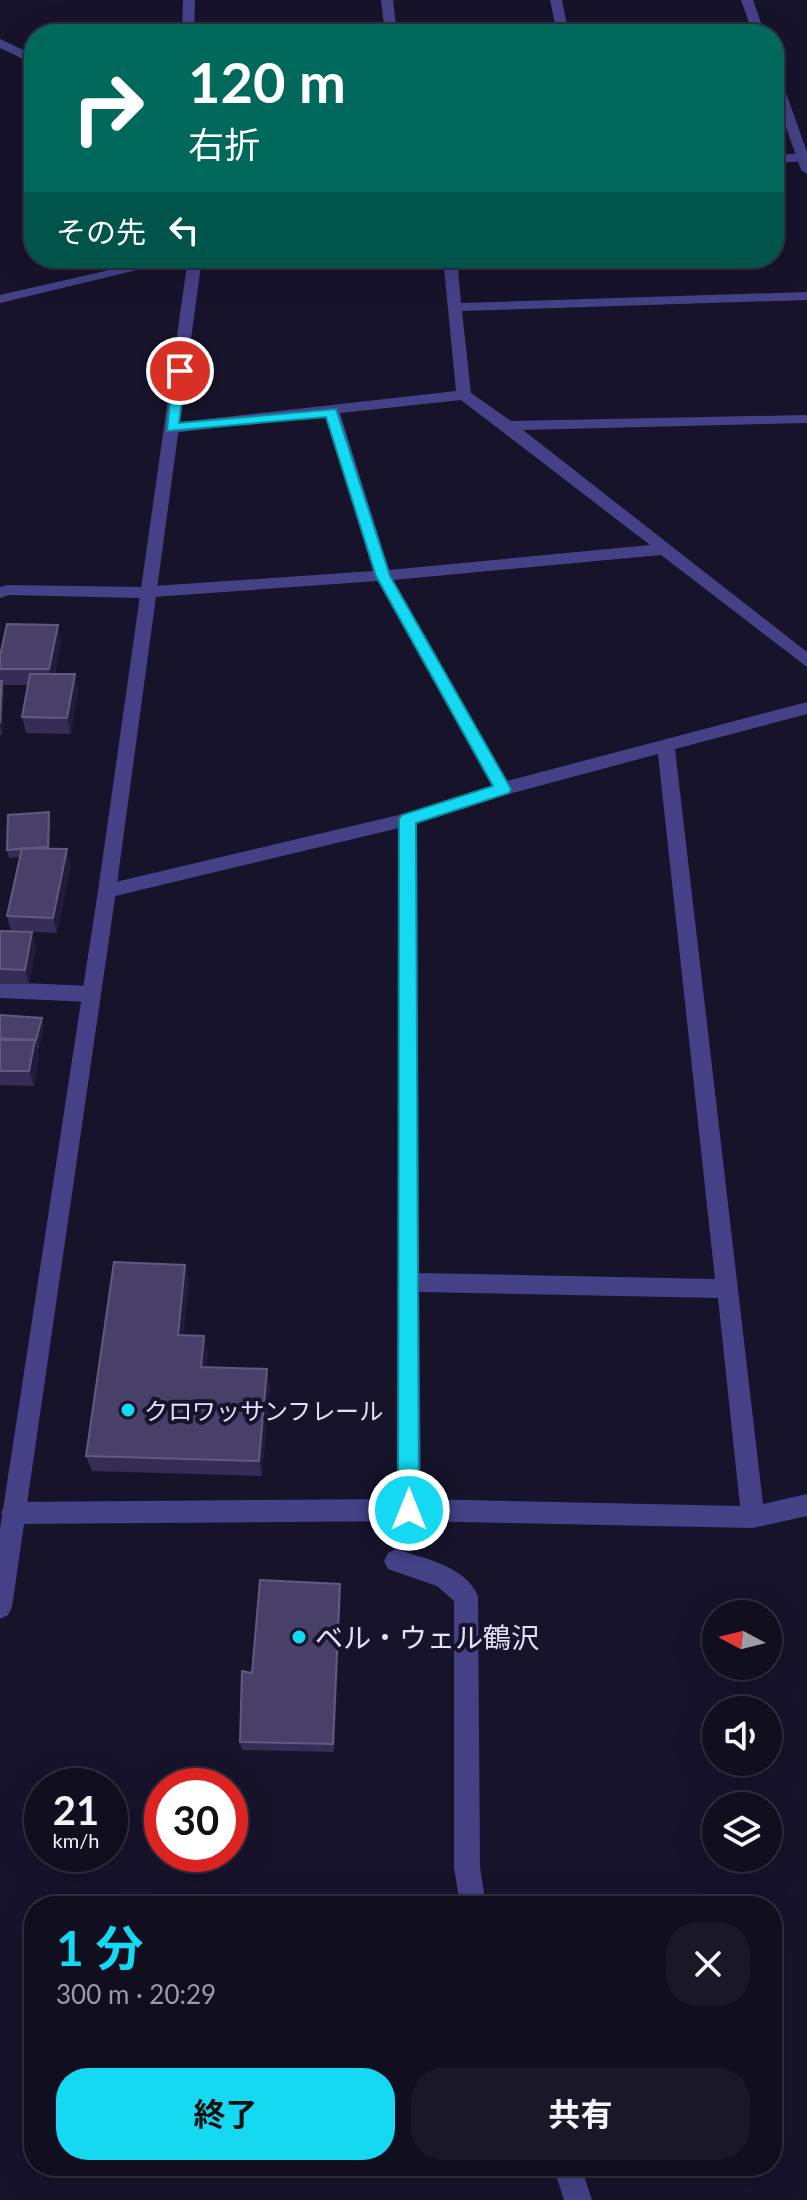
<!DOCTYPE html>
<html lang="ja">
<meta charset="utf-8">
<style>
:root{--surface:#110e20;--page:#1a1729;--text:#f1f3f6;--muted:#9c9ca5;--line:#302e3e;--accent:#15d9f3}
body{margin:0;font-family:Lato,"Noto Sans JP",sans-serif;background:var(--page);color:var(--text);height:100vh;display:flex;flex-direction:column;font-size:30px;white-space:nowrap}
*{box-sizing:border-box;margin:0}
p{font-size:26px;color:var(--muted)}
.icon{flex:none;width:44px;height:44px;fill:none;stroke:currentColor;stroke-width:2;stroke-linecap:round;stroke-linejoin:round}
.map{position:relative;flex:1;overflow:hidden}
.details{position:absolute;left:24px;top:1896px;width:758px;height:280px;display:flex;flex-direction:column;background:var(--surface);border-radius:32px;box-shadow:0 8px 32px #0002,0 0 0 2px var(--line)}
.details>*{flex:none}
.banner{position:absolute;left:24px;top:24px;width:760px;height:244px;border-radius:32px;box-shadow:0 8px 32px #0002,0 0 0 2px var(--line);background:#00695c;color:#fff;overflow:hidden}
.needle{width:52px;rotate:277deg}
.tools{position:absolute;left:702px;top:1600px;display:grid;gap:16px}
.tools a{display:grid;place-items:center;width:80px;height:80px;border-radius:50%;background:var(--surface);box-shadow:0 8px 32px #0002,0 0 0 2px var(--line);font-size:40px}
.speed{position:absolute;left:24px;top:1768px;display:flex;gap:16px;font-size:40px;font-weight:700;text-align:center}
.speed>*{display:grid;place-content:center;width:104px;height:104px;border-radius:50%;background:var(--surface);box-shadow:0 8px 32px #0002,0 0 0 2px var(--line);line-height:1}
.speed small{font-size:20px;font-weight:400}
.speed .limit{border:12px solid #d22;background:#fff;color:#111}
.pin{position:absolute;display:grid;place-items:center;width:68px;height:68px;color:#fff;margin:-34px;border:4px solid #fff;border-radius:50%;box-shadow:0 2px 8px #0007}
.me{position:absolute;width:88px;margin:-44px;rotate:0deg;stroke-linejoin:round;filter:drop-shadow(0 0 6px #0008)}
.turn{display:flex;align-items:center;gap:28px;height:168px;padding:0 32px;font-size:36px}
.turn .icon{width:104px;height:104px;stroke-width:2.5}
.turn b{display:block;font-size:56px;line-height:68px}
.then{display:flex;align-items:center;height:76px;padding:0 32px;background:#0003;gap:16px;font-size:30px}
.round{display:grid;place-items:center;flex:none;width:84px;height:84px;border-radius:32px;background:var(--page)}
.headline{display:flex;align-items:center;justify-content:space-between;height:136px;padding:0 32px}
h1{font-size:48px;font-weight:700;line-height:60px;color:var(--accent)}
.action{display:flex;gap:16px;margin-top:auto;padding:16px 32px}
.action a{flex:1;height:92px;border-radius:32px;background:var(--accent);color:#111;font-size:32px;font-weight:700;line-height:92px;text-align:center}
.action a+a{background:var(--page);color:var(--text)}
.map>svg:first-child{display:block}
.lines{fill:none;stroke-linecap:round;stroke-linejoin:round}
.service{fill:#444187;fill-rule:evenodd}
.minor{fill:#444187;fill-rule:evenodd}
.tertiary{fill:#444187;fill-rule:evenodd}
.wall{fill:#362d57}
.shaded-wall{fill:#221b3e}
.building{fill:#484069;stroke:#605980;stroke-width:2}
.route{fill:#15d9f3;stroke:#0e8d9e;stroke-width:2}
.poi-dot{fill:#15d9f3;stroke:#17132b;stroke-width:3}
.labels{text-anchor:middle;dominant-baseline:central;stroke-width:8;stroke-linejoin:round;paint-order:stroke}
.poi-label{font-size:24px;fill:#e2dffd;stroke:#17132b;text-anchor:start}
.near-poi-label{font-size:28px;fill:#e2dffd;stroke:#17132b;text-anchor:start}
</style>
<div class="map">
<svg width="807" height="2200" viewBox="0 0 807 2200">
<rect width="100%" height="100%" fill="#17132b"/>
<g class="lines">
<!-- service -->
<path class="service" d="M0,982L91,986L98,989L101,994L98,999L91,1002L0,998Z
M396,1549C424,1559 465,1565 478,1596L480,1867L486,1906H460L454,1867V1601L437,1586L388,1569L384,1561L388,1553Z
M553,2166H581L592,2200H564Z"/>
<!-- minor -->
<path class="minor" d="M381,0H393L397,34H385Z
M550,0H562L569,34H557Z
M741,0H753L765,34H753Z
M0,39L34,55V64L0,48Z
M774,72L780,76L807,152V174L801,170L774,93Z
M443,258H457L461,303L807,292V300L462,311L471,393L511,421L807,415V423L523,430L807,652V667L661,555L393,580L507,781L807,702V714L675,749L763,1504L807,1494V1516L753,1528L409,1521L13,1524L5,1521L1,1513L5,1505L13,1502L397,1499L399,828L107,898L98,891L107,884L407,813L492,786L378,581L139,598L9,595L0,598V587L8,585L139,587L373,571L326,415L172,433L165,428L172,423L456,391ZM461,400L650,545L389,570L340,413ZM658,754L715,1279L419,1273L417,823L505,795ZM419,1292L718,1298L740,1506L421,1499Z"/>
<!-- tertiary -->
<path class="tertiary" d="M183,0H195L194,34H182Z
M807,153V161L774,163V155Z
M162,258H187L0,303V295Z
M188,258H202L116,891L12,1607L8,1615L0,1619V1529L98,891Z"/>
</g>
<!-- wall -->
<path class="wall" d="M61,641L55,674H75L78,691L71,734L26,733L22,717L28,685H3L4,690L2,735H0V656Z
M49,812L51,821L50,849L71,865L57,933L32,932L36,947L29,984H0V931H11L7,916L20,857L9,858L7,850Z
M0,1015L44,1026L39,1048H37L39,1055L34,1086L0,1085Z
M185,1265L189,1282L183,1335L204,1336L208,1353L206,1367L270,1385L262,1476L92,1471L86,1456Z
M341,1594L334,1752L242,1750L240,1742Z"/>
<!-- shaded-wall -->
<path class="shaded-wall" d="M58,625L61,641L53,685L49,669Z
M75,674L78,691L71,734L67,718Z
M2,681L4,690L2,735L0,726Z
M49,812L51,821L50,855L48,847Z
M67,849L71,865L57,933L53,918Z
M32,932L36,947L29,984L25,970Z
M42,1018L44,1026L39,1048L36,1040Z
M35,1040L39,1055L34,1086L29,1071Z
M185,1265L189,1282L182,1352L178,1335Z
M204,1336L208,1353L204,1383L201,1367Z
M267,1369L270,1385L262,1476L259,1461Z
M340,1584L341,1594L334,1752L333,1744Z"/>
<!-- building -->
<path class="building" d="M7,624L58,625L49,669H0V656Z
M30,674H75L67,718L22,717Z
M0,681H2L0,723Z
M49,812L48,847L7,850L8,815Z
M22,848L67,849L53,918L7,916Z
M0,931L32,932L25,970L0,969Z
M0,1015L42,1018L36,1040L0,1038Z
M0,1040H35L29,1071H0Z
M114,1262L185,1265L178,1335L204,1336L201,1367L267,1369L259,1461L86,1456Z
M260,1580L340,1584L333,1744L240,1742L242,1671L252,1673Z"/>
<!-- route -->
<path class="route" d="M180,367L186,371L179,423L336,409L390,576L511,789L509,793L416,823L419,1510L416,1517L409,1520L401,1517L398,1510L399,819L402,815L493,786L376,576L326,417L167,431L173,371Z"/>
<!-- markers -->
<g class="poi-dot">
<circle cx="128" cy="1410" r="8"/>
<circle cx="299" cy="1637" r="8"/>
</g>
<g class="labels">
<!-- poi labels -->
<g class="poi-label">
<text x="144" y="1410">クロワッサンフレール</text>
</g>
<!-- near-poi labels -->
<g class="near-poi-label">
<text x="315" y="1637">ベル・ウェル鶴沢</text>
</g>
</g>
</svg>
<div class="tools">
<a><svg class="needle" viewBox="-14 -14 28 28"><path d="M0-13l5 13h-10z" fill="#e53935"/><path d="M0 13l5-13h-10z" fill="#9c9ca5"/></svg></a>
<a><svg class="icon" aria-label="sound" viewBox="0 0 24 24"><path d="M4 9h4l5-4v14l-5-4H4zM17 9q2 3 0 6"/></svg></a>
<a><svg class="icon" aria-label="layers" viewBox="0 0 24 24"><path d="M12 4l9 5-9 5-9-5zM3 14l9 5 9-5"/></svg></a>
</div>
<div class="speed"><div>21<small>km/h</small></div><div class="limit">30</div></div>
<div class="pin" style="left:180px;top:371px;background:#d93025"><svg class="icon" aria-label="arrive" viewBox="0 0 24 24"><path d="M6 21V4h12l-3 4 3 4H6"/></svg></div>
<svg class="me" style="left:409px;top:1510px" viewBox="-20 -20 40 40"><circle r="17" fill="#15d9f3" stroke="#fff" stroke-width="3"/><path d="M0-11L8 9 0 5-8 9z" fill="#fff"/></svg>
<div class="banner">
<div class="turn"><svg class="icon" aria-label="right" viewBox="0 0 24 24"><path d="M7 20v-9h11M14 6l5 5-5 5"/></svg><div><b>120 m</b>右折</div></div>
<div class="then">その先<svg class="icon" aria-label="left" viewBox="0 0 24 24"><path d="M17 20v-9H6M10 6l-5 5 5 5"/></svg></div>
</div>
<section class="details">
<div class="headline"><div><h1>1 分</h1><p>300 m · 20:29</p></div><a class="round"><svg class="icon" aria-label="close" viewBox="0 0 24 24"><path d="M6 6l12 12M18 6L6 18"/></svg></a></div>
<div class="action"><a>終了</a><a>共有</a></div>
</section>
</div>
